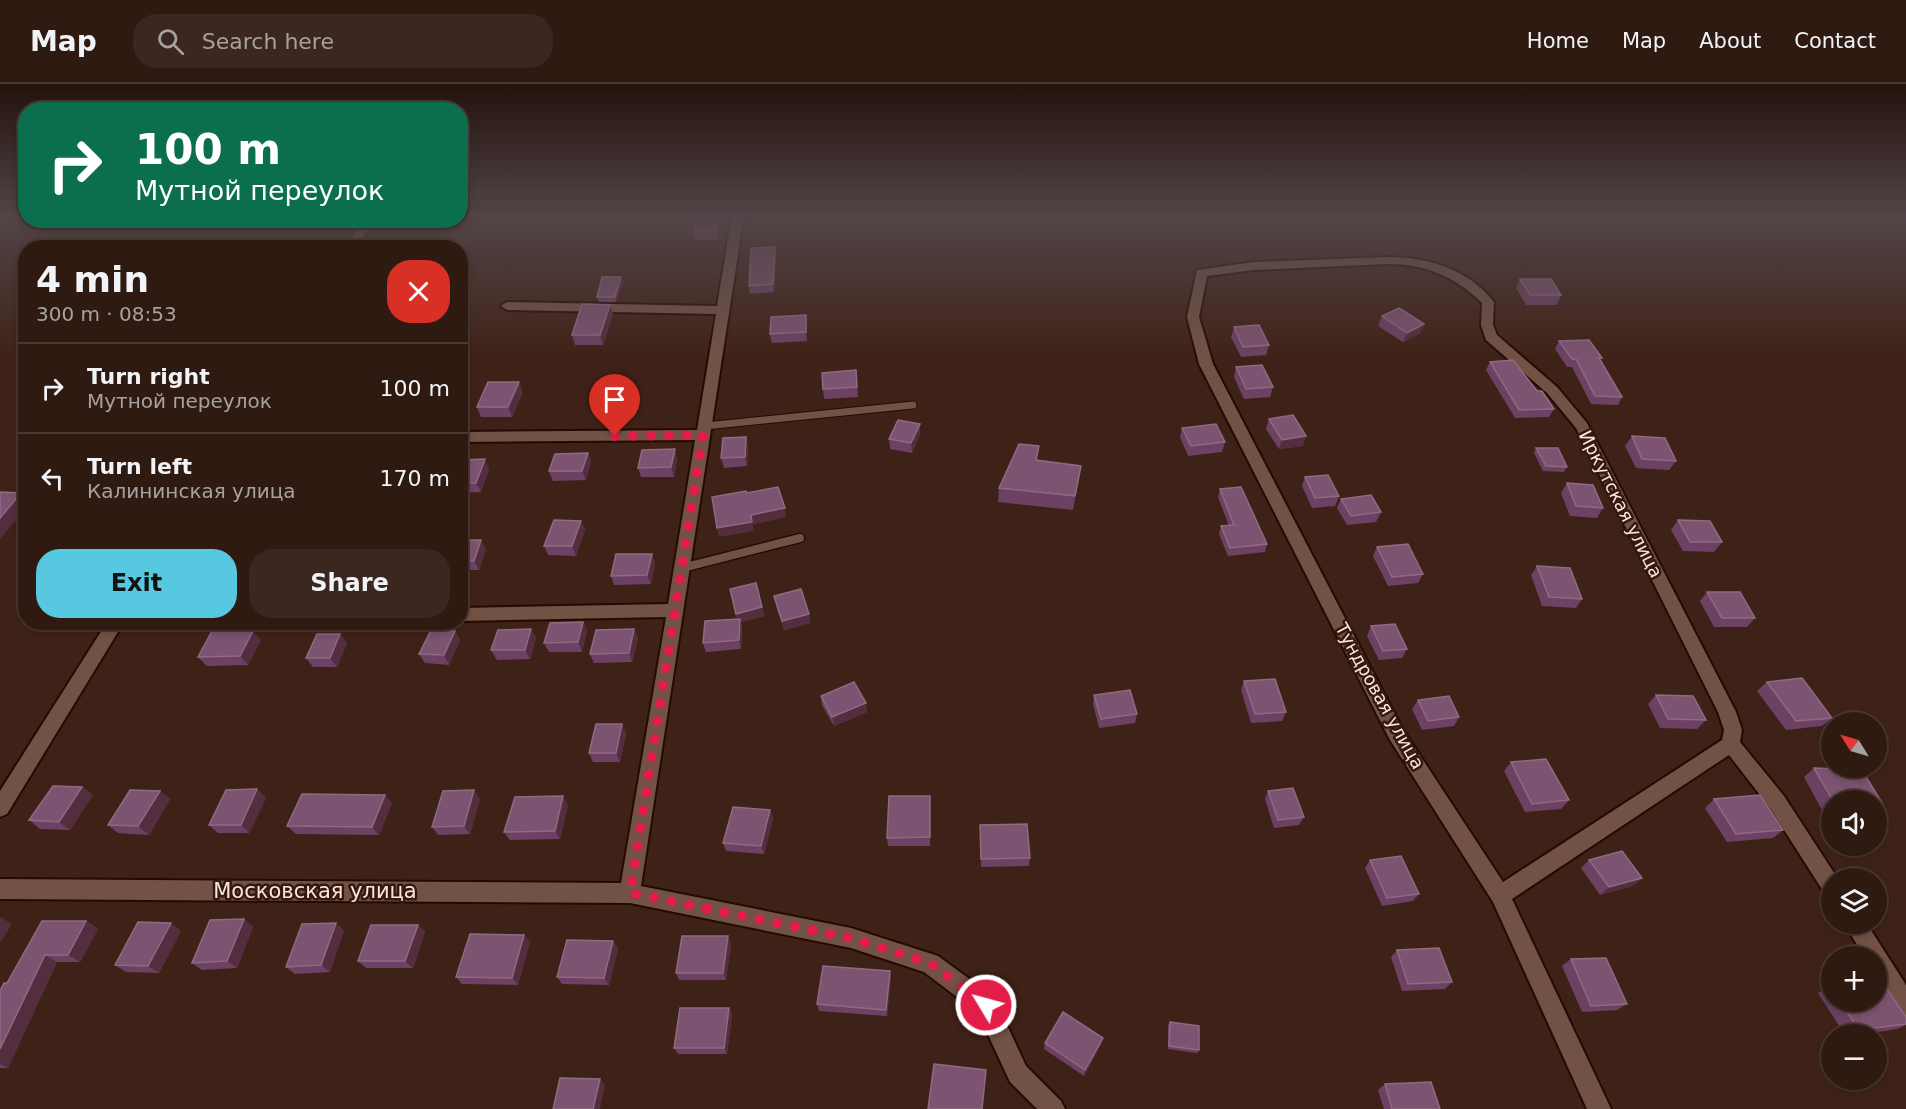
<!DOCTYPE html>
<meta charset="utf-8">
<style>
:root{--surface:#2f1a11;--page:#3b271f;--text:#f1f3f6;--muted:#a7a19f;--line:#4a3831;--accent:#56c9e1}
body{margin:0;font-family:"DejaVu Sans",sans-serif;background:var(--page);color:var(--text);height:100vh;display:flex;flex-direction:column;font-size:22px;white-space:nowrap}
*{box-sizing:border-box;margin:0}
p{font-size:20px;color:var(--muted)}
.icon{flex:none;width:33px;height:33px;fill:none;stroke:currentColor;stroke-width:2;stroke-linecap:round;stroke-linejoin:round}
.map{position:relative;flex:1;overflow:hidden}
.details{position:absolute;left:18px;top:156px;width:450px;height:390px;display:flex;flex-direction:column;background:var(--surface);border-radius:24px;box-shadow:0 3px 9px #0003,0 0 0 2px var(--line)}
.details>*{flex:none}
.guide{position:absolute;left:18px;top:18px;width:450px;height:126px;border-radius:24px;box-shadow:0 3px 9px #0003,0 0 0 2px var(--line);background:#0b6e4f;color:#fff;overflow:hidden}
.needle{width:39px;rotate:307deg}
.buttons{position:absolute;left:1821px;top:628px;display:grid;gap:12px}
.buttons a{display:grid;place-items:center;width:66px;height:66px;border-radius:50%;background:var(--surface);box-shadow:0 3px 9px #0003,0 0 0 2px var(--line);font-size:30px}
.pin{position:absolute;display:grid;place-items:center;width:51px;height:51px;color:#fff;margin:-62px -26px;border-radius:50% 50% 50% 0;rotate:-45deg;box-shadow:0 0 6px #0007}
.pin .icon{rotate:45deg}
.me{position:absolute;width:66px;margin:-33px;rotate:307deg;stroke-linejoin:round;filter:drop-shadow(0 0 4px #0008)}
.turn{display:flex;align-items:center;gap:21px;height:126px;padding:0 18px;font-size:27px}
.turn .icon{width:78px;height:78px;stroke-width:2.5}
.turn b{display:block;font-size:42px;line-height:51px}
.round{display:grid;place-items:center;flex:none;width:63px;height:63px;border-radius:24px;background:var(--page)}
.head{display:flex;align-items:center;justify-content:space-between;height:102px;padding:0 18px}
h1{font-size:36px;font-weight:600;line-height:45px}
.button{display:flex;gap:12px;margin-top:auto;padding:12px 18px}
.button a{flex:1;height:69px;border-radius:24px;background:var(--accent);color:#111;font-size:24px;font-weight:600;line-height:69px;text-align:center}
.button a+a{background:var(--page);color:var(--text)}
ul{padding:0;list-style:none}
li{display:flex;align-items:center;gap:18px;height:90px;padding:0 18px;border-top:2px solid var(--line)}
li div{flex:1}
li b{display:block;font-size:22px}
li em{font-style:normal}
header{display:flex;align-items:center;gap:36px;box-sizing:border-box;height:84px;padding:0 30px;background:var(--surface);border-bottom:2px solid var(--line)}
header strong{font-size:28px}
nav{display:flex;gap:33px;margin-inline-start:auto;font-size:21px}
.search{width:420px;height:54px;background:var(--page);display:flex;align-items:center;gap:15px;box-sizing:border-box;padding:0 21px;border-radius:24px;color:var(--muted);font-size:22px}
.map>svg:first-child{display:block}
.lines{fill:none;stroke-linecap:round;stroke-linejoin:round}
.service-far1-casing{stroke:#250a03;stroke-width:9}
.service-casing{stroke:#250a03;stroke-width:11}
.minor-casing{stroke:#250a03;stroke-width:4}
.service-far1{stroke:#725245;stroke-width:7}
.service{stroke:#725245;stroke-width:8}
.minor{fill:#725245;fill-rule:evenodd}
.wall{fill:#6d4163}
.shaded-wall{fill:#542d3f}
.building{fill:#7c5370;stroke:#8f6a82;stroke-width:1.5}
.route{stroke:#e11d48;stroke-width:10;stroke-dasharray:0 18}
.labels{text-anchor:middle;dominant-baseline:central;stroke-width:5;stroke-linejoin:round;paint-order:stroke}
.street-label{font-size:18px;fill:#f9e5de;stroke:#34190e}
.near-street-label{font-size:21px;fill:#f9e5de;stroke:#34190e}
</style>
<header>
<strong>Map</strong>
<div class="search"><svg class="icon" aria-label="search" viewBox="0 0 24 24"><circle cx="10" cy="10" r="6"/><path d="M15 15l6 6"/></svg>Search here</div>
<nav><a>Home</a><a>Map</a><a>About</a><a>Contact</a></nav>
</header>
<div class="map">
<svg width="1906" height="1025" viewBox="0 0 1906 1025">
<rect width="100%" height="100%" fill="#3f2217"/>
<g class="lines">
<defs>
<path id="service-far1" d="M705,342L913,321"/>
<path id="service" d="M682,484L800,454"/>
<path id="minor" d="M732,131H744L641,802L851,844L938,872L994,913L1026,982L1061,1017L1065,1025H1037L1010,998L978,929L924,888L851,864L630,819L0,815V795L621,799L666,533L460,537V524L668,520L695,356L460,358V348L697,346L716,230L507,226L501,222L507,218L717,222Z
M362,136H373L357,164H345Z
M1387,173C1428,173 1468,185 1494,218L1493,241L1497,251L1557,303L1587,339L1736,628L1742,646L1740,658L1784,712L1838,795H1832V812L1825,810L1770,724L1729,671L1512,815L1611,1025H1587L1493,818L1390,656L1199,280L1187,233L1197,186L1254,178ZM1387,180C1426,180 1454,192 1482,219L1481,241L1486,256L1547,309L1576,344L1718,628L1724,646L1722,656L1503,798L1402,644L1213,280L1199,233L1207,192L1254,186Z
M107,538H124L7,730L0,733V707Z
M1845,840H1867L1906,901V932L1898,929L1876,894V873H1864Z"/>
</defs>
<!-- service-far1 casing -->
<use href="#service-far1" class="service-far1-casing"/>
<!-- service casing -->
<use href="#service" class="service-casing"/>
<!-- minor casing -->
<use href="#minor" class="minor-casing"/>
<!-- service-far1 -->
<use href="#service-far1" class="service-far1"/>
<!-- service -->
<use href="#service" class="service"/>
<!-- minor -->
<use href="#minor" class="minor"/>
</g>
<!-- wall -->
<path class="wall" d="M724,131L718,156H695L693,148Z
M775,163L776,171L774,208L750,210L749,202Z
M621,193L623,198L616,218H599L597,213Z
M1520,195L1561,211L1557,221H1526L1516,204Z
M610,221L613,230L603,261H575L572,251Z
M806,231L807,241V257L772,259L770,250Z
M1382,232L1424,240L1420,249L1403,258L1378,242Z
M1234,243L1269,261L1266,271L1241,273L1231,253Z
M1559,257L1602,274L1600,277L1622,313L1618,321L1591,320L1572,283H1567L1555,265Z
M1490,278L1537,307L1554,325L1549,333L1515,334L1486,286Z
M1236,283L1273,303L1270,313L1244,315L1234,293Z
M856,286L858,313L824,315L823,305Z
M523,308L512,333H481L477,323Z
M1269,335L1303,362L1279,365L1266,345Z
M920,340V350L912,369L890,365L889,355Z
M1182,344L1225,358L1222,368L1188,372L1180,353Z
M1632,352L1676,377L1669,386L1636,384L1625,362Z
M746,353L748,362L747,382L724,384L721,374Z
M1536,364L1567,383L1564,388L1543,387L1534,369Z
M588,369L591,378L586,396L553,397L549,387Z
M677,375L674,393H641L638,384Z
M460,376L489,385L481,408L460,409Z
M1037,376L1081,382L1073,426L998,418L999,404Z
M1305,393L1339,412L1335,422L1312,424L1302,402Z
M1567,399L1603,424L1597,434L1570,432L1561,409Z
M1220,405L1267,460L1265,468L1228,472L1219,450L1221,442H1229L1218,413Z
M1341,415L1381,428L1376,438L1347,441L1337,424Z
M1678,436L1722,458L1714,468L1683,467L1671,446Z
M581,437L585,446L576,472L548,471L544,462Z
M460,456L486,465L479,486H460Z
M1377,463L1423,490L1418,499L1388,502L1373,472Z
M652,470L655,479L651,500L614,501L611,492Z
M1537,482L1582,515L1576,524L1542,522L1531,491Z
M730,505L762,523L764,532L741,538L742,544L741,565L706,568L703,559L737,535Z
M1707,508L1755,534L1747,543H1714L1700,517Z
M774,512L809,530L810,539L784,546L776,521Z
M583,538L587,547L582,568H549L544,559Z
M1371,542L1407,565L1402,574L1379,576L1367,552Z
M531,545L536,554L530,575L497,576L491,566Z
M634,545L638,554L632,578L594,579L590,570Z
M455,547L460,556L449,581L425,579L419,570Z
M340,550L347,559L337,583H313L306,574Z
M261,556L248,581L207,582L198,573Z
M1244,597L1286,628L1282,637L1251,639L1241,606Z
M1767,598L1832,634L1822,642L1786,646L1757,607Z
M1094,611L1137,630L1135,639L1099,644L1093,620Z
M1656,611L1706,636L1697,645L1660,644L1648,620Z
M821,612L867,628L834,642L822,621Z
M1418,616L1459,633L1454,642L1422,646L1412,625Z
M622,640L626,649L620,678H593L589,669Z
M1511,678L1569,716L1561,725L1525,728L1504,687Z
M1814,684L1882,719L1876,723V717H1832V726H1822L1804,693Z
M82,703L93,711L70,746L40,745L29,736Z
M257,705L266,714L249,749H218L209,741Z
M160,707L170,715L149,751L118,749L108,741Z
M1268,707L1304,733L1299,741L1274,744L1265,715Z
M385,711L392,719L379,751L296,750L287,742Z
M480,715L470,750L438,751L432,743Z
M1714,715L1783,746L1773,754L1727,758L1705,724Z
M930,720V762H888L887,754Z
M568,721L560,755L510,756L504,748Z
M770,726L773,734L764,770L726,767L723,759Z
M980,741L1030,774L1029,782L981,783Z
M1370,776L1419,810L1413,817L1382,822L1365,784Z
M1589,776L1642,794L1633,802L1600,811L1581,784Z
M244,835L253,843L237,884L202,886L192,879Z
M86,837L98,845L80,878H57L8,984H0V907L7,899Z
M418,841L425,848L413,884H366L358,877Z
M344,846L330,888L295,890L286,883Z
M181,847L159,889L126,888L115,881Z
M613,857L618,865L609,901L562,900L557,893Z
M530,858L518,901L462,900L456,893Z
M731,860L726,896H679L676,889Z
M1397,866L1452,898L1445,905L1402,907L1391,873Z
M1571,875L1627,920L1617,926L1582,928L1562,882Z
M890,887L891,894L887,932L819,927L817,920Z
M1830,902H1832V918H1876L1906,933V941L1897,945L1858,951H1845L1818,909Z
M729,924L732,931L727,970H678L674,964Z
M1170,938L1199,966L1197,969L1168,965V941Z
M1103,954L1101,960L1084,992L1044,965L1045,959Z
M1385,1000L1440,1025H1384L1378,1006Z"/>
<!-- shaded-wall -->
<path class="shaded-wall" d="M721,131H724L718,156L716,148Z
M775,163L776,171L774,208L773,200Z
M621,193L623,198L616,218L615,213Z
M610,221L613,230L603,261L600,251Z
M806,231L807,241V257L806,248Z
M1424,240L1420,249L1403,258L1407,249Z
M519,298L523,308L512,333L508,323Z
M920,340V350L912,369L911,359Z
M1306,352L1303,362L1279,365L1282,356Z
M746,353L748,362L747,382L745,373Z
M675,365L677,375L674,393L671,383Z
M588,369L591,378L586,396L582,387Z
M485,375L489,385L481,408L476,399Z
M21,409L26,413V424L0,455V434Z
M785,424L786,433L753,441L751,431Z
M581,437L585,446L576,472L572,462Z
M752,438L754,447L719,453L717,444Z
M481,456L486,465L479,486L474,477Z
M652,470L655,479L651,500L647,491Z
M762,523L764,532L741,538L742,544L741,565L739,556L738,539L736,530Z
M809,530L810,539L784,546L782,537Z
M583,538L587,547L582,568L578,558Z
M531,545L536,554L530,575L525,566Z
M634,545L638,554L632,578L629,569Z
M253,547L261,556L248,581L240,572Z
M455,547L460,556L449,581L444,571Z
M340,550L347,559L337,583L330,574Z
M866,619L867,628L834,642L832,633Z
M622,640L626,649L620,678L616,669Z
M82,703L93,711L70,746L59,738Z
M257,705L266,714L249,749L241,741Z
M474,706L480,715L470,750L464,742Z
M160,707L170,715L149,751L138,742Z
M385,711L392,719L379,751L372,743Z
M563,712L568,721L560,755L555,747Z
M770,726L773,734L764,770L761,762Z
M1642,794L1633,802L1600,811L1609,803Z
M0,833L12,840L0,859Z
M244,835L253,843L237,884L227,877Z
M86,837L98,845L80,878L68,871Z
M171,839L181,847L159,889L148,882Z
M336,839L344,846L330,888L321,881Z
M418,841L425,848L413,884L405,877Z
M524,851L530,858L518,901L512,894Z
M728,852L731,860L726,896L723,889Z
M613,857L618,865L609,901L604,894Z
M45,871L57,878L8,984L0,980V965Z
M890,887L891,894L887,932L886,926Z
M729,924L732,931L727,970L724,964Z
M1103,954L1101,960L1084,992L1085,986Z
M600,995L605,1001L600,1025H593Z"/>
<!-- building -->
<path class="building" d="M698,131H721L716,148H693Z
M775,163L773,200L749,202L751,164Z
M602,193H621L615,213H597Z
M1520,195H1551L1561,211H1530Z
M582,220L610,221L600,251H572Z
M1399,224L1424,240L1407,249L1382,232Z
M806,231V248L770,250L771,233Z
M1259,241L1269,261L1243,263L1234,243Z
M1589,256L1602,274H1599L1622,313L1595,312L1576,275H1572L1559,257Z
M1513,276L1537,307H1542L1554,325L1519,326L1490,278Z
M1262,281L1273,303L1246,305L1236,283Z
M856,286L857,303L823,305L822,289Z
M488,298H519L508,323H477Z
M1293,331L1306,352L1282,356L1269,335Z
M898,336L920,340L911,359L889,355Z
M1216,340L1225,358L1191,362L1182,344Z
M1632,352L1665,354L1676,377L1642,375Z
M746,353L745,373L721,374L723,354Z
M1019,360L1039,362L1036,376L1081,382L1075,412L999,404Z
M1536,364H1558L1567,383L1546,382Z
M675,365L671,383L638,384L642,366Z
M588,369L582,387H549L555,370Z
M485,375L476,399H460V376Z
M1328,391L1339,412L1315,414L1305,393Z
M1567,399L1593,401L1603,424L1576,422Z
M778,403L785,424L751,431L752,438L717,444L712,413L746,407L747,409Z
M1241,403L1267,460L1230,464L1221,442L1234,441L1220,405Z
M0,408L21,409L0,434Z
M1371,411L1381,428L1351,432L1341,415Z
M554,436L581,437L572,462H544Z
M1678,436L1710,437L1722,458H1690Z
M460,456H481L474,477H460Z
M1408,460L1423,490L1392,493L1377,463Z
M616,470H652L647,491L611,492Z
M1537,482L1570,484L1582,515L1549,513Z
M756,499L762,523L736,530L730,505Z
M801,505L809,530L782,537L774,512Z
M1707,508H1740L1755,534H1722Z
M740,535L739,556L703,559L705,537Z
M583,538L578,558L544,559L550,539Z
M1395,540L1407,565L1383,567L1371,542Z
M531,545L525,566H491L498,546Z
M634,545L629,569L590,570L596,546Z
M431,546L455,547L444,571L419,570Z
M212,547H253L240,572L198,573Z
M317,550H340L330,574H306Z
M1802,594L1832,634L1796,637L1767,598Z
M1275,595L1286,628L1255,630L1244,597Z
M854,598L866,619L832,633L821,612Z
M1130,606L1137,630L1101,635L1094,611Z
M1656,611L1693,612L1706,636L1668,635Z
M1449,612L1459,633L1428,637L1418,616Z
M596,640H622L616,669H589Z
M1546,675L1569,716L1532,720L1511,678Z
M1814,684L1862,686L1882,719H1876V717H1833Z
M53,702L82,703L59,738L29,736Z
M1293,704L1304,733L1278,736L1268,707Z
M257,705L241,741H209L226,706Z
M130,706L160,707L138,742L108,741Z
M474,706L464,742L432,743L443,707Z
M302,710L385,711L372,743L287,742Z
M1760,711L1783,746L1736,750L1714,715Z
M563,712L555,747L504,748L515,713Z
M889,712H930V753L887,754Z
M733,723L770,726L761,762L723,759Z
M1027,740L1030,774L981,775L980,741Z
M1622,767L1642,794L1609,803L1589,776Z
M1401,772L1419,810L1387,814L1370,776Z
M244,835L227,877L192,879L210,836Z
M42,837H86L68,871H45L0,965V907L4,899H7Z
M138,838L171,839L148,882L115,881Z
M336,839L321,881L286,883L302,840Z
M371,841H418L405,877H358Z
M470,850L524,851L512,894L456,893Z
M682,852H728L723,889H676Z
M567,856L613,857L604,894L557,893Z
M1439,864L1452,898L1408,900L1397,866Z
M1606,874L1627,920L1591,922L1571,875Z
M823,882L890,887L886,926L817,920Z
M1880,895L1906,933V940L1859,946L1840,918H1876V896Z
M680,924H729L724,964H674Z
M1063,928L1103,954L1085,986L1045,959Z
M1170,938L1199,942V966L1169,962Z
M934,980L986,986L982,1025H928Z
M560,994L600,995L593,1025H553Z
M1431,998L1440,1025H1392L1385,1000Z"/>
<!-- sky -->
<linearGradient id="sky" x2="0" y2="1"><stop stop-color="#23130d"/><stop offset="0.48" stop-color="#524447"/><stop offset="1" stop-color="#524447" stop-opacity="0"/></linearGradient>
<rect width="1906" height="275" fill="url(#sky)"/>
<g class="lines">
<!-- route -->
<path class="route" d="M615,352L703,351L630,809L851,854L930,879L986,921"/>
</g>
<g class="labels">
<!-- street labels -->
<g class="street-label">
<text transform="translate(1621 420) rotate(63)">Иркутская улица</text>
<text transform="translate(1380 612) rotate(61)">Тундровая улица</text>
</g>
<!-- near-street labels -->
<g class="near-street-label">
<text x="315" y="807">Московская улица</text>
</g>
</g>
</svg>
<div class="buttons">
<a><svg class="needle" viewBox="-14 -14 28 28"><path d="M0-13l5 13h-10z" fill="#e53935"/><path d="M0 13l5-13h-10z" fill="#a7a19f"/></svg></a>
<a><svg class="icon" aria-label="sound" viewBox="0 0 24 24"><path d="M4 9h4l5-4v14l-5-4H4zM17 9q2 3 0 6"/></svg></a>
<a><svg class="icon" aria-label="layers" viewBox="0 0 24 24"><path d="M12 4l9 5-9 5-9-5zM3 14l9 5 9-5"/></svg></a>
<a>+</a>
<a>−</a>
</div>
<div class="pin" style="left:615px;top:352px;background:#d93025"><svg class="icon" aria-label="arrive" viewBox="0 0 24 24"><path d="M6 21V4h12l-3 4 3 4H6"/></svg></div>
<svg class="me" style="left:986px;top:921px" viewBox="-20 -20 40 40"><circle r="17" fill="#e11d48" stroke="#fff" stroke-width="3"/><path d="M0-11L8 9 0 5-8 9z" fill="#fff"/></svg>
<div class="guide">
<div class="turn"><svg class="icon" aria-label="right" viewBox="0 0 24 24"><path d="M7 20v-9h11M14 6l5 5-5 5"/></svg><div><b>100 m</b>Мутной переулок</div></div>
</div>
<section class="details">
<div class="head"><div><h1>4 min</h1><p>300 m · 08:53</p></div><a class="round" style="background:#d93025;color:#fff"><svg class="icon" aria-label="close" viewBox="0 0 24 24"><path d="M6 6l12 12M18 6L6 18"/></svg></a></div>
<ul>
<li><svg class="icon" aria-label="right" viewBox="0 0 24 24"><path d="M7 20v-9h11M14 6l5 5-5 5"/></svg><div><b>Turn right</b><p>Мутной переулок</p></div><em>100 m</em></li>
<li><svg class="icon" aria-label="left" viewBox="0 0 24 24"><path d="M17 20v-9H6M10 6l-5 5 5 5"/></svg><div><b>Turn left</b><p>Калининская улица</p></div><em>170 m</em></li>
</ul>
<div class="button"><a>Exit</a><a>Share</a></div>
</section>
</div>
